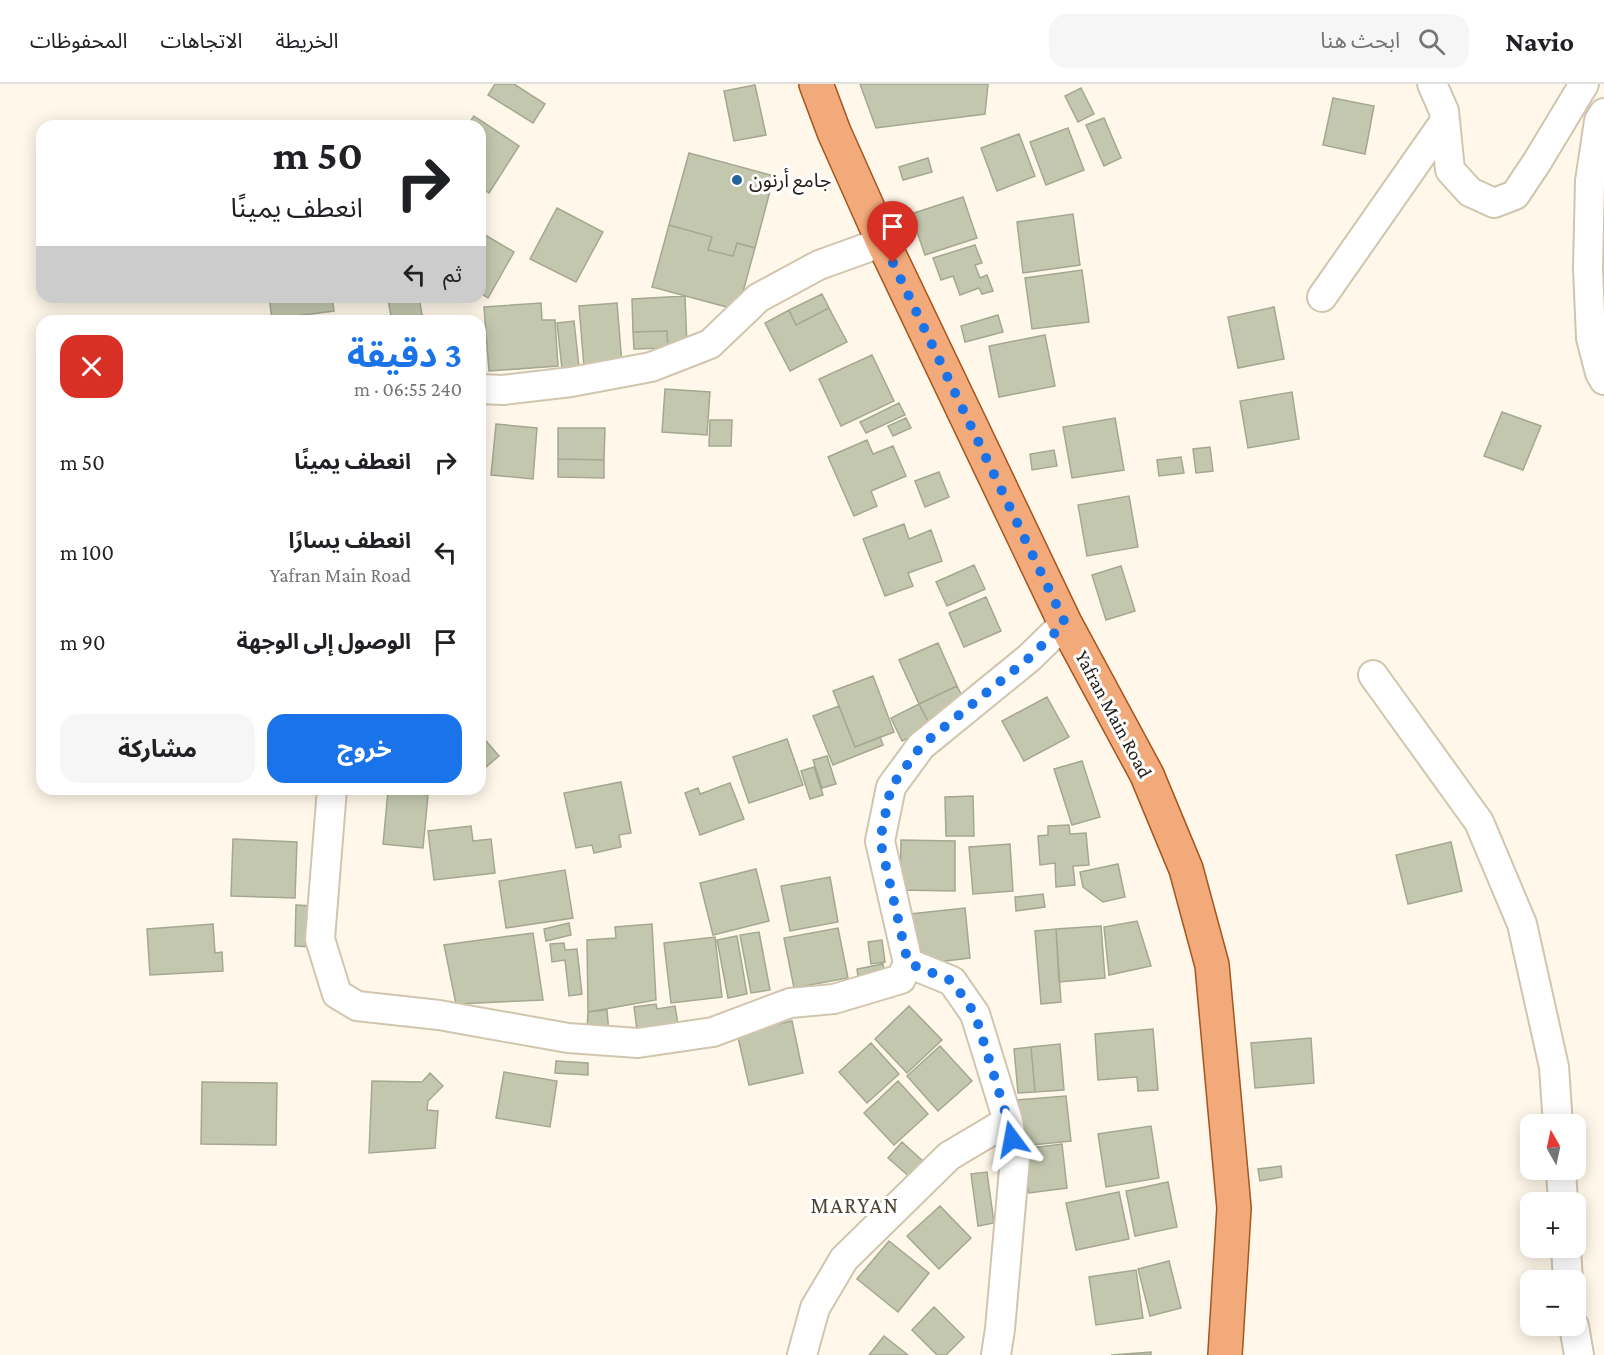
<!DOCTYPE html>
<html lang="ar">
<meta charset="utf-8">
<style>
:root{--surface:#fff;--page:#f6f6f6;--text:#202124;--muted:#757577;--line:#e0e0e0;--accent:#1a73e8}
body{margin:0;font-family:"Crimson Pro","Noto Sans Arabic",serif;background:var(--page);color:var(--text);direction:rtl;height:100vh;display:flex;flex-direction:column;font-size:22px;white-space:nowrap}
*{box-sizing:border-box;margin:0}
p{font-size:20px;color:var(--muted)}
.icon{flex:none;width:33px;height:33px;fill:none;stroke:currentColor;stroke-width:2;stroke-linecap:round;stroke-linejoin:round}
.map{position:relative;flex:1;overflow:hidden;direction:ltr}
.panel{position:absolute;left:36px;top:231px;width:450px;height:480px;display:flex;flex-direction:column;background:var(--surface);border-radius:18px;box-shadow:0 3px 15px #0003;direction:rtl}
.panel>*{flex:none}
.guide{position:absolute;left:36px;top:36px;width:450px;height:183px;border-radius:18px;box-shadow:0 3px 15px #0003;direction:rtl;background:#fff;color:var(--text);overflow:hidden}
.needle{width:39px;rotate:351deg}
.buttons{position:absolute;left:1520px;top:1030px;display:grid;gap:12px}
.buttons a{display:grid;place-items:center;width:66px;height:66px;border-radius:12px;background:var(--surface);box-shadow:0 3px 15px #0003;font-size:30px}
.pin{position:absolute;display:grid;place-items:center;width:51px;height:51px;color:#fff;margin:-62px -26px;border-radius:50% 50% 50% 0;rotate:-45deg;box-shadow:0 0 6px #0007}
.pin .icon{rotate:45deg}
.me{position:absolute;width:66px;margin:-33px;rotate:347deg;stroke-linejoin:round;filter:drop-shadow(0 0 4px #0008)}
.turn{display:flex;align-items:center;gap:21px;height:126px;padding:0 24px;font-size:27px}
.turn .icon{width:78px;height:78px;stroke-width:2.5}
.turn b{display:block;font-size:42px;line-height:51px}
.then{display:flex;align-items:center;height:57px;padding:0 24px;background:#0003;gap:12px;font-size:22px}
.round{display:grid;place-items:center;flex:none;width:63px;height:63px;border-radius:18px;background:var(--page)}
.head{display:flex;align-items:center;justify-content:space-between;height:102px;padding:0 24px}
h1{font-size:36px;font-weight:700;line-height:45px;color:var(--accent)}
.primary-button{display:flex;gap:12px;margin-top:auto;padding:12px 24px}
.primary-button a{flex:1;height:69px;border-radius:18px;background:var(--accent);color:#fff;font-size:24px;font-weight:700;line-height:69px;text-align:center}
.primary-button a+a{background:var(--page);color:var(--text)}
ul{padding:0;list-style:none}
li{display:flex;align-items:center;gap:18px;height:90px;padding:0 24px}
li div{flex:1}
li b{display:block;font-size:22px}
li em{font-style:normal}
header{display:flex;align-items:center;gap:36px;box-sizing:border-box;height:84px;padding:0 30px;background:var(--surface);border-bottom:2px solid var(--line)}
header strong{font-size:28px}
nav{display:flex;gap:33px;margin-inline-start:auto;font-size:21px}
.search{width:420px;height:54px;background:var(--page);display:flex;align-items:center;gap:15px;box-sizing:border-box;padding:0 21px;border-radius:18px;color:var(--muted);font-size:22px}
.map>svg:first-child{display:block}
.building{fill:#c2c7ae;stroke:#a4a890;stroke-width:1.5}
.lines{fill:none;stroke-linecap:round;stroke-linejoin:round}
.street-casing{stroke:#d1c5ae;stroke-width:32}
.primary-casing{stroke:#a5551e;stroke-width:36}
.street{stroke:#fff;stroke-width:28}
.primary{stroke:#f2aa7a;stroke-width:33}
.route{stroke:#1a73e8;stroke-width:10;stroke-dasharray:0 18}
.poi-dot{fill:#25639a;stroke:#fff;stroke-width:2}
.labels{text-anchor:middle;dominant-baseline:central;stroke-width:6;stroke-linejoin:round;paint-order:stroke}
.poi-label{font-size:20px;fill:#262119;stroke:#fff;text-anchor:start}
.street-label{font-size:20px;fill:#262119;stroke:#fff}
.quarter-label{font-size:22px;letter-spacing:1.5px;fill:#4f4431;stroke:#fff}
</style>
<header>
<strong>Navio</strong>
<div class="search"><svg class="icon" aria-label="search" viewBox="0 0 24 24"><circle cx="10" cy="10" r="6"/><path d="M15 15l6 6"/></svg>ابحث هنا</div>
<nav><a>الخريطة</a><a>الاتجاهات</a><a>المحفوظات</a></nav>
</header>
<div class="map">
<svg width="1604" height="1271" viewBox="0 0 1604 1271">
<rect width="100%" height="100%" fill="#fff7e9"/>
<!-- building -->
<path class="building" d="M495,0H514L545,20L533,39L488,11Z
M860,0H988L985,30L876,44Z
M755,1L766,51L734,57L724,7Z
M1081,4L1094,30L1078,38L1065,12Z
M1333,14L1374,22L1365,70L1323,61Z
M474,32L519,62L489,109L480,103V42H467Z
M1104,34L1121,74L1104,82L1086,41Z
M1068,44L1084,86L1046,101L1030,58Z
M1019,50L1035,92L997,107L981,64Z
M689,69L774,92L755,164L737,159L733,172L708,166L712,153L669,141Z
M928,74L932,88L903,96L899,83Z
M963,113L977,154L925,171L911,130Z
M557,124L603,148L576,198L530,175Z
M1073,130L1080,181L1023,189L1017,138Z
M669,141L712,153L708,166L733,172L737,159L755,164L738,226L652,203Z
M480,148L514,168L488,214L480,209Z
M975,161L982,179L975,181L980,194L987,191L993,207L982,210L979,204L960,211L953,192L941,196L933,174Z
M1082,186L1089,238L1032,245L1025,194Z
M822,210L829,224L796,241L789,226Z
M685,212L687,263L668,264L667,247L633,248L632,215Z
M269,213H332L334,227L272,235Z
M405,213H419L423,237H392L388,216Z
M541,219L542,236H555L558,282L489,287L484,223Z
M617,219L622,280L584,283L579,222Z
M1274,223L1284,275L1238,284L1228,233Z
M829,224L847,258L790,287L765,239L789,226L796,241Z
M998,231L1003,248L965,258L961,242Z
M574,237L579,283L562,285L557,239Z
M667,247L668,264L634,265L633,248Z
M1045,251L1055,302L999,313L989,262Z
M872,271L894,317L841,342L819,295Z
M665,305L710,308L707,351L662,348Z
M1292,308L1299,355L1248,364L1240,317Z
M899,319L905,331L866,349L860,338Z
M1502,328L1541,342L1523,386L1484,372Z
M906,334L911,344L893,352L888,342Z
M1115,334L1124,386L1072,394L1063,343Z
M710,336H732L731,362H709Z
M496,340L537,344L533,395L491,391Z
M558,344H605L604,376L558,375Z
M867,356L873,370L893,362L906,392L871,407L877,422L854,432L828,373Z
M1210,363L1213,387L1196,389L1193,365Z
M1054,366L1057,382L1032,386L1030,370Z
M1181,373L1184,389L1159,392L1157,376Z
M558,375L604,376V394L558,393Z
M939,388L949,413L925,423L915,397Z
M1129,412L1138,463L1087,472L1078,421Z
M904,440L909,455L931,446L942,477L908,489L913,502L885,512L863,455Z
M974,481L985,505L947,522L936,498Z
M1121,482L1135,527L1106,536L1092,491Z
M986,513L1001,547L964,563L949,529Z
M938,559L957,602L919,620L899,576Z
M873,592L894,648L855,663L833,607Z
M957,602L964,616L931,643L919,620Z
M1047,613L1069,653L1024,677L1002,637Z
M919,620L931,643L902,657L891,634Z
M839,622L855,663L880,653L883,661L833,681L813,632Z
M480,650L499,672L480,688Z
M787,655L803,701L749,719L733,673Z
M827,672L836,700L822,704L813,676Z
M1082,677L1100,733L1072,741L1054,685Z
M814,683L823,711L810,715L801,687Z
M621,698L631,749L619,751L621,763L594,769L592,761L576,764L564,709Z
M730,699L744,735L700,751L685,709L698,704L700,710Z
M388,707L428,711L423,764L383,760Z
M973,712L974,752H946L945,713Z
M1069,741L1070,750L1086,749L1089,781L1073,782L1075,801L1056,803L1055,779L1040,781L1038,752L1048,751V742Z
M471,742L473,757L491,755L495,789L434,796L428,747Z
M233,755L297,758L295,814L231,812Z
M901,756L955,757V807L900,806Z
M1451,758L1462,807L1408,820L1396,771Z
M1010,760L1013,807L973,810L969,763Z
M1118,780L1125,813L1103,818L1083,803L1080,788Z
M756,785L769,837L713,851L700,799Z
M565,786L573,834L506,844L499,797Z
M830,793L838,838L790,847L781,802Z
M1043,810L1045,823L1016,827L1015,813Z
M296,821L314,822L312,863L295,862Z
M965,824L970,874L929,879L913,854L910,830Z
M1137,837L1151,882L1109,891L1104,843Z
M569,839L571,851L546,857L544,845Z
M213,840L215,869L222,868L223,887L150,891L147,845Z
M652,840L656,916L588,928L587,856L616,854L615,843Z
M1101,842L1105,894L1059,898L1056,845Z
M838,844L848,894L794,904L784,854Z
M1056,845L1061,918L1041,920L1035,847Z
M759,848L770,906L751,909L740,851Z
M533,849L543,916L456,920L444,861Z
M737,852L747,910L728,914L717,856Z
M715,853L722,913L671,919L664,859Z
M882,856L885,878L871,880L868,858Z
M564,859L565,866L577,865L582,910L569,912L565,876L552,878L550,860Z
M883,880L885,894L859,899L857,885Z
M656,920L657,925L675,922L679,947L638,953L634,923Z
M909,922L942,956L907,989L875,955Z
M607,926L609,950L587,945L588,928Z
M792,937L803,989L749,1001L737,949Z
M1153,945L1158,1006L1138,1007L1137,993L1098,996L1095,950Z
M1311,954L1314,999L1255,1004L1251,959Z
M871,959L899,990L867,1019L839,988Z
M1060,960L1064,1006L1035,1008L1031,963Z
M940,962L972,997L938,1027L907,992Z
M1031,963L1035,1008L1018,1009L1014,965Z
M556,977L588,979V991L555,989Z
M504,988L557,997L550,1043L496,1034Z
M430,989L443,1002L428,1017L427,1026L438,1027L435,1064L369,1069L372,997L422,998Z
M898,997L928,1030L894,1061L864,1029Z
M202,998L277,999L276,1061L201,1060Z
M1066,1012L1071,1057L1022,1062L1017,1016Z
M1151,1042L1159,1094L1106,1103L1098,1050Z
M902,1058L925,1079L911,1094L888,1074Z
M1062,1060L1067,1104L1029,1109L1023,1065Z
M1281,1082L1282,1093L1260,1097L1258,1085Z
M987,1088L994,1139L978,1142L971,1090Z
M1168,1098L1177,1143L1135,1152L1126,1107Z
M1119,1108L1129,1155L1076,1166L1066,1119Z
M940,1122L971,1154L939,1185L907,1152Z
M889,1157L929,1189L898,1228L857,1195Z
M1169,1177L1181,1224L1150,1232L1138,1185Z
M1136,1186L1143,1234L1096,1241L1089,1193Z
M934,1223L964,1253L946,1271H937L912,1246Z
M884,1252L908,1271H869Z
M1151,1268V1271H1111Z"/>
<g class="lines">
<defs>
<path id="street" d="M1432,0L1444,27L1450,86L1470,108L1494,119L1515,111L1537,78L1584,0
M1604,29L1599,37L1590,97L1588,184L1591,254L1600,289L1604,296
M1322,213L1445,37
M480,305L503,306L571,298L651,283L710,260L758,214L819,181L883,158
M1373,591L1479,738L1522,840L1554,983L1558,1041
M332,705L320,855L337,910L357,922L439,931L568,954L638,959L713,948L790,919L834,915L901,895L908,879
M1561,1086L1563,1119
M1566,1164L1568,1197
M1574,1242L1579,1271
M802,1271L815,1224L844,1175L949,1072L1008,1037
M996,1271L1000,1245L1015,1074L1008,1037L975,930L952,897L908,879L880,757L891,703L921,662L1029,574L1065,539"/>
<path id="primary" d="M816,0L834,48L883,158L1065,539L1147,691L1186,785L1212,881L1234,1124L1225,1271"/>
</defs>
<!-- street casing -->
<use href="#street" class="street-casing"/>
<!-- primary casing -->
<use href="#primary" class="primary-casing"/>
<!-- street -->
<use href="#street" class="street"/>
<!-- primary -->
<use href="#primary" class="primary"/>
</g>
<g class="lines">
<!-- route -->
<path class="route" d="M893,179L1065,539L1029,574L921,662L891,703L880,756L908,879L952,897L975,930L1008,1037L1012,1055"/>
</g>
<!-- markers -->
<circle class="poi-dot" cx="737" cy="96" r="6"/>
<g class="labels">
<!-- poi labels -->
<g class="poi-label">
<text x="749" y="96">جامع أرنون</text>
</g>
<!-- street labels -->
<g class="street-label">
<text transform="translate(1114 630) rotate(62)">Yafran Main Road</text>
</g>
<!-- quarter labels -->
<g class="quarter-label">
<text x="855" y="1121">MARYAN</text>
</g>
</g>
</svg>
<div class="buttons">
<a><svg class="needle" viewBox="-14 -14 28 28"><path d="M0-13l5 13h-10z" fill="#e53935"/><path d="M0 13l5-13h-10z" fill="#757577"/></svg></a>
<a>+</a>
<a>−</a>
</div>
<div class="pin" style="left:893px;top:179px;background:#d93025"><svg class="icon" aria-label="arrive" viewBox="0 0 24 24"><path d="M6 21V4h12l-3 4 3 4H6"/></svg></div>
<svg class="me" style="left:1012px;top:1055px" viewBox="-20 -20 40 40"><path d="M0-17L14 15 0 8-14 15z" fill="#1a73e8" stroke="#fff" stroke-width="4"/></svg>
<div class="guide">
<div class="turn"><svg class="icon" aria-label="right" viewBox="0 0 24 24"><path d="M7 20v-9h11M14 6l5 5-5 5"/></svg><div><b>50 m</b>انعطف يمينًا</div></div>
<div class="then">ثم<svg class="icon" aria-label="left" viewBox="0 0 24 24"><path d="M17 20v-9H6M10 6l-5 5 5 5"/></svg></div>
</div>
<section class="panel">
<div class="head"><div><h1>3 دقيقة</h1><p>240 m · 06:55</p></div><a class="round" style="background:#d93025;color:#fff"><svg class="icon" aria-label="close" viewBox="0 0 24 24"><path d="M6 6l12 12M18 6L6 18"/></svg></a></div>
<ul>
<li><svg class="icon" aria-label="right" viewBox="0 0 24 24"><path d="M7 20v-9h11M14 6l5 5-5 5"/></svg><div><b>انعطف يمينًا</b></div><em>50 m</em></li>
<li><svg class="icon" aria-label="left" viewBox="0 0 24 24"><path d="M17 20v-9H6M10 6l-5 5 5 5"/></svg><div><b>انعطف يسارًا</b><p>Yafran Main Road</p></div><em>100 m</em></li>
<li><svg class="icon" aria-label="arrive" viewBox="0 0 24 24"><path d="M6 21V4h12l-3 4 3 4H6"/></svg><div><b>الوصول إلى الوجهة</b></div><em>90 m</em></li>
</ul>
<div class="primary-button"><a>خروج</a><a>مشاركة</a></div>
</section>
</div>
